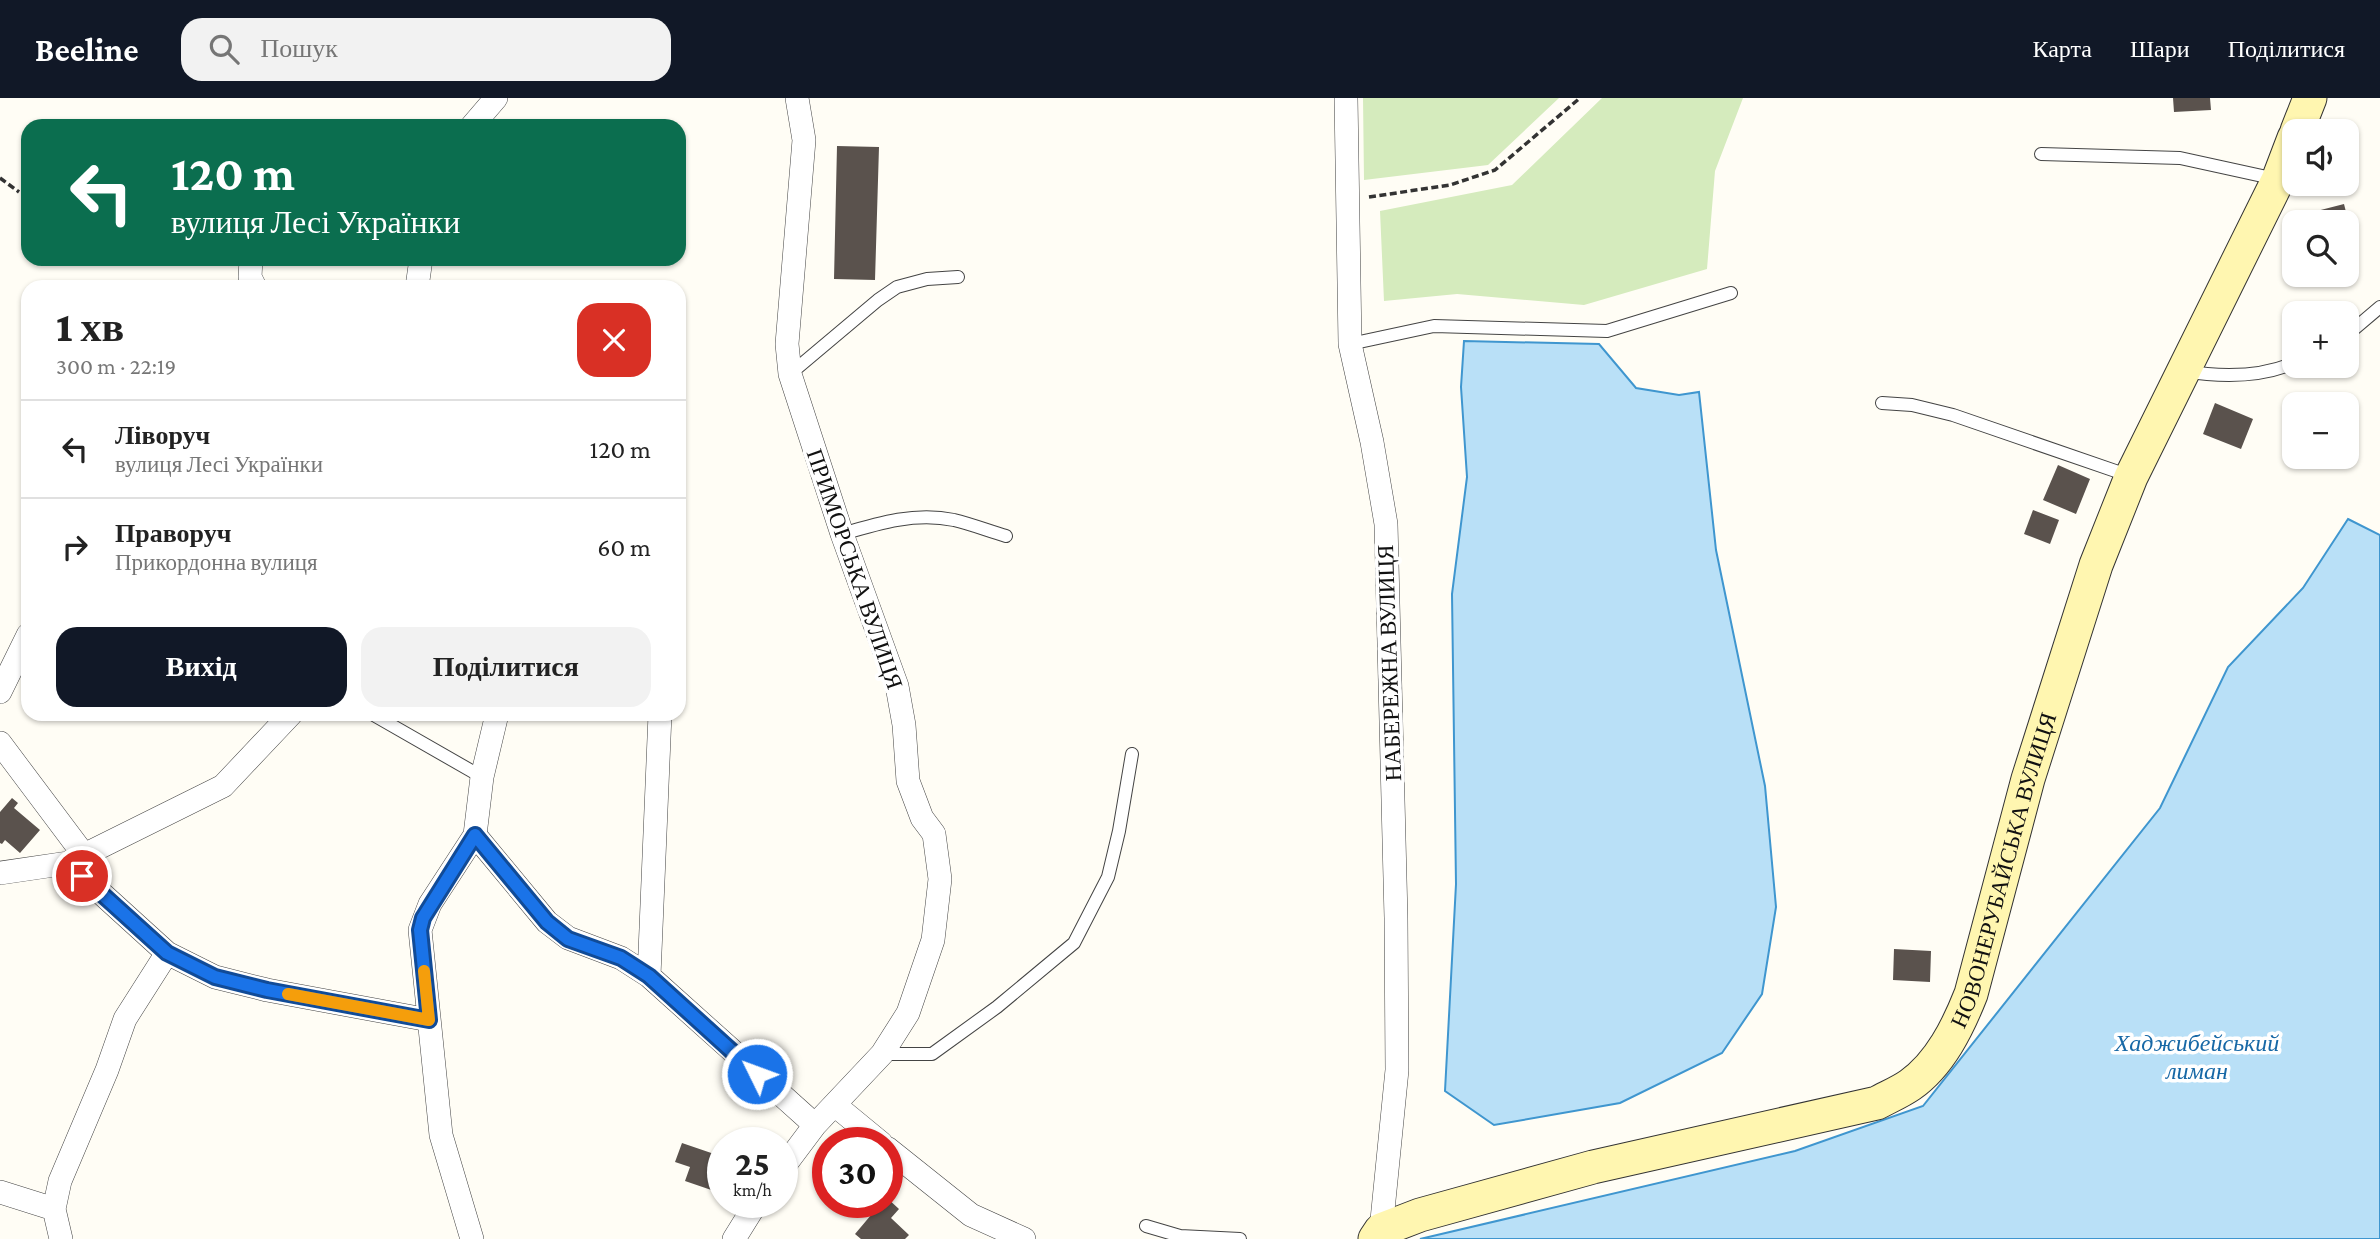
<!DOCTYPE html>
<html lang="uk">
<meta charset="utf-8">
<style>
:root{--surface:#fff;--page:#f2f2f2;--text:#222;--muted:#767676;--line:#e0e0e0;--accent:#111827}
body{margin:0;font-family:"Crimson Pro",serif;background:var(--page);color:var(--text);height:100vh;display:flex;flex-direction:column;font-size:26px;white-space:nowrap}
*{box-sizing:border-box;margin:0}
p{font-size:23px;color:var(--muted)}
.icon{flex:none;width:38px;height:38px;fill:none;stroke:currentColor;stroke-width:2;stroke-linecap:round;stroke-linejoin:round}
.map{position:relative;flex:1;overflow:hidden}
.panel{position:absolute;left:21px;top:182px;width:665px;height:441px;display:flex;flex-direction:column;background:var(--surface);border-radius:21px;box-shadow:0 2px 5px #0004}
.panel>*{flex:none}
.banner{position:absolute;left:21px;top:21px;width:665px;height:147px;border-radius:21px;box-shadow:0 2px 5px #0004;background:#0b6e4f;color:#fff;overflow:hidden}
.tools{position:absolute;left:2282px;top:21px;display:grid;gap:14px}
.tools a{display:grid;place-items:center;width:77px;height:77px;border-radius:14px;background:var(--surface);box-shadow:0 2px 5px #0004;font-size:35px}
.speed{position:absolute;left:707px;top:1029px;display:flex;gap:14px;font-size:35px;font-weight:700;text-align:center}
.speed>*{display:grid;place-content:center;width:91px;height:91px;border-radius:50%;background:var(--surface);box-shadow:0 2px 5px #0004;line-height:1}
.speed small{font-size:18px;font-weight:400}
.speed .limit{border:10px solid #d22;background:#fff;color:#111}
.pin{position:absolute;display:grid;place-items:center;width:60px;height:60px;color:#fff;margin:-30px;border:4px solid #fff;border-radius:50%;box-shadow:0 2px 7px #0007}
.me{position:absolute;width:77px;margin:-38px;rotate:312deg;stroke-linejoin:round;filter:drop-shadow(0 0 5px #0008)}
.turn{display:flex;align-items:center;gap:24px;height:147px;padding:0 35px;font-size:32px}
.turn .icon{width:91px;height:91px;stroke-width:2.5}
.turn b{display:block;font-size:49px;line-height:60px}
.round{display:grid;place-items:center;flex:none;width:74px;height:74px;border-radius:21px;background:var(--page)}
.head{display:flex;align-items:center;justify-content:space-between;height:119px;padding:0 35px}
h1{font-size:42px;font-weight:800;line-height:52px}
.button{display:flex;gap:14px;margin-top:auto;padding:14px 35px}
.button a{flex:1;height:80px;border-radius:21px;background:var(--accent);color:#fff;font-size:28px;font-weight:800;line-height:80px;text-align:center}
.button a+a{background:var(--page);color:var(--text)}
ul{padding:0;list-style:none}
li{display:flex;align-items:center;gap:21px;height:98px;padding:0 35px;border-top:2px solid var(--line)}
li div{flex:1}
li b{display:block;font-size:26px}
li em{font-style:normal}
header{display:flex;align-items:center;gap:42px;box-sizing:border-box;height:98px;padding:0 35px;background:var(--accent);color:#fff}
header strong{font-size:33px}
nav{display:flex;gap:38px;margin-inline-start:auto;font-size:24px}
.search{width:490px;height:63px;background:var(--page);display:flex;align-items:center;gap:18px;box-sizing:border-box;padding:0 24px;border-radius:21px;color:var(--muted);font-size:26px}
.map>svg:first-child{display:block}
.green{fill:#d5ebbd}
.water{fill:#b9e0f7;stroke:#3f96cf;stroke-width:2}
.building{fill:#5a524d}
.lines{fill:none;stroke-linecap:round;stroke-linejoin:round}
.lane-casing{stroke:#444;stroke-width:14}
.street-casing{stroke:#444;stroke-width:24}
.secondary-casing{stroke:#333;stroke-width:35}
.path{stroke:#333;stroke-width:3.5;stroke-dasharray:7 3.5;stroke-linecap:butt}
.lane{stroke:#fff;stroke-width:12}
.street{stroke:#fff;stroke-width:23}
.secondary{stroke:#fff6b0;stroke-width:33}
.route-casing{stroke:#114b97;stroke-width:18}
.route{stroke:#1a73e8;stroke-width:12}
.slow{stroke:#f59e0b;stroke-width:12}
.labels{text-anchor:middle;dominant-baseline:central;stroke-width:7;stroke-linejoin:round;paint-order:stroke}
.street-label{font-size:23px;fill:#111;stroke:#fff}
.water-label{font-size:24px;font-style:italic;fill:#1768a6;stroke:#fff}
</style>
<header>
<strong>Beeline</strong>
<div class="search"><svg class="icon" aria-label="search" viewBox="0 0 24 24"><circle cx="10" cy="10" r="6"/><path d="M15 15l6 6"/></svg>Пошук</div>
<nav><a>Карта</a><a>Шари</a><a>Поділитися</a></nav>
</header>
<div class="map">
<svg width="2380" height="1141" viewBox="0 0 2380 1141">
<rect width="100%" height="100%" fill="#fffdf5"/>
<!-- green -->
<path class="green" d="M1363,0H1559L1488,67L1364,82Z
M1602,0H1743L1715,73L1707,171L1584,207L1457,196L1384,203L1380,113L1512,87Z"/>
<!-- water -->
<path class="water" d="M1464,243L1599,246L1636,290L1679,297L1699,294L1716,452L1765,688L1776,809L1762,896L1722,955L1620,1005L1494,1027L1445,993L1456,786L1452,496L1467,379L1461,289Z
M2348,421L2380,437V1141H1420L1795,1053L1923,1008L2160,710L2228,569L2303,490Z"/>
<!-- building -->
<path class="building" d="M2173,0H2210L2211,12L2174,14Z
M837,48L879,49L875,182L834,181Z
M2344,106L2352,138L2347,139V124H2311L2309,115Z
M2215,305L2253,321L2241,351L2203,336Z
M2058,367L2090,381L2076,416L2043,402Z
M2033,412L2059,422L2050,446L2024,436Z
M12,700L18,705L14,710L40,732L20,755L5,742L2,746L0,745V714Z
M1894,851L1931,853L1930,884L1893,882Z
M682,1045L723,1059V1096L685,1083L690,1069L675,1064Z
M887,1100L899,1111L891,1120L909,1137L905,1141H861L855,1136L882,1104H887Z"/>
<g class="lines">
<defs>
<path id="lane" d="M2041,56L2180,60L2276,81
M2347,237L2380,209
M1350,246L1434,228L1607,233L1731,195
M2184,273C2220,279 2261,279 2294,265
M790,276L878,202L897,189L927,181L958,179
M1882,305L1912,307L1953,317L2130,378
M842,436C879,425 915,414 954,422C971,426 989,433 1006,438
M372,616L482,679
M882,956H932L997,909L1074,845L1108,779L1119,733L1132,656
M1146,1128L1180,1138L1240,1141"/>
<path id="street" d="M1346,0L1350,246L1372,344L1386,426L1396,820L1397,972L1381,1132
M472,28L496,0
M251,161L250,179L255,189
M417,189L421,161
M0,594L28,537
M497,616L482,679L475,737L547,824L568,840L621,860L649,878L815,1027
M0,645L84,757
M68,765L223,688L291,616
M0,775L68,765L167,855L215,879L267,892L429,922
M649,878L660,616
M836,1008L881,1045
M887,1050L971,1117L1024,1141
M782,1071L815,1027L882,956L908,915L933,842L940,781L934,736L922,720L908,683L904,627L897,588L842,436L790,276L787,246L804,42L797,0
M0,1094L54,1111
M61,1141L54,1111L60,1083L107,972L125,921L167,855
M472,1141L441,1037L420,832L430,806L475,737
M734,1141L757,1104"/>
<g id="secondary">
<path d="M2297,33L2310,0"/>
<path id="s1" d="M1375,1141L1381,1132L1420,1117L1593,1069L1877,1005C1888,999 1900,994 1910,987C1940,966 1958,929 1971,896L2028,681L2096,467L2131,379L2278,82L2294,40"/>
</g>
</defs>
<!-- lane casing -->
<use href="#lane" class="lane-casing"/>
<!-- street casing -->
<use href="#street" class="street-casing"/>
<!-- secondary casing -->
<use href="#secondary" class="secondary-casing"/>
<!-- path -->
<path class="path" d="M0,80L19,94
M1369,99L1450,87L1495,72L1580,0"/>
<!-- lane -->
<use href="#lane" class="lane"/>
<!-- street -->
<use href="#street" class="street"/>
<!-- secondary -->
<use href="#secondary" class="secondary"/>
</g>
<g class="lines">
<defs>
<path id="route" d="M82,778L167,855L215,879L267,892L429,922L420,832L423,820L475,737L547,824L568,841L621,860L649,878L757,976"/>
</defs>
<!-- route casing -->
<use href="#route" class="route-casing"/>
<!-- route -->
<use href="#route" class="route"/>
<!-- slow -->
<path class="slow" d="M288,896L429,922L424,873"/>
</g>
<g class="labels">
<!-- street labels -->
<g class="street-label">
<text transform="translate(855 471) rotate(71)">ПРИМОРСЬКА ВУЛИЦЯ</text>
<text transform="translate(1389 565) rotate(-92)">НАБЕРЕЖНА ВУЛИЦЯ</text>
<text stroke="none"><textPath href="#s1" startOffset="800">НОВОНЕРУБАЙСЬКА ВУЛИЦЯ</textPath></text>
</g>
<!-- water labels -->
<g class="water-label">
<text x="2197" y="944">Хаджибейський<tspan x="2197" dy="28">лиман</tspan></text>
</g>
</g>
</svg>
<div class="tools">
<a><svg class="icon" aria-label="sound" viewBox="0 0 24 24"><path d="M4 9h4l5-4v14l-5-4H4zM17 9q2 3 0 6"/></svg></a>
<a><svg class="icon" aria-label="search" viewBox="0 0 24 24"><circle cx="10" cy="10" r="6"/><path d="M15 15l6 6"/></svg></a>
<a>+</a>
<a>−</a>
</div>
<div class="speed"><div>25<small>km/h</small></div><div class="limit">30</div></div>
<div class="pin" style="left:82px;top:778px;background:#d93025"><svg class="icon" aria-label="arrive" viewBox="0 0 24 24"><path d="M6 21V4h12l-3 4 3 4H6"/></svg></div>
<svg class="me" style="left:757px;top:976px" viewBox="-20 -20 40 40"><circle r="17" fill="#1a73e8" stroke="#fff" stroke-width="3"/><path d="M0-11L8 9 0 5-8 9z" fill="#fff"/></svg>
<div class="banner">
<div class="turn"><svg class="icon" aria-label="left" viewBox="0 0 24 24"><path d="M17 20v-9H6M10 6l-5 5 5 5"/></svg><div><b>120 m</b>вулиця Лесі Українки</div></div>
</div>
<section class="panel">
<div class="head"><div><h1>1 хв</h1><p>300 m · 22:19</p></div><a class="round" style="background:#d93025;color:#fff"><svg class="icon" aria-label="close" viewBox="0 0 24 24"><path d="M6 6l12 12M18 6L6 18"/></svg></a></div>
<ul>
<li><svg class="icon" aria-label="left" viewBox="0 0 24 24"><path d="M17 20v-9H6M10 6l-5 5 5 5"/></svg><div><b>Ліворуч</b><p>вулиця Лесі Українки</p></div><em>120 m</em></li>
<li><svg class="icon" aria-label="right" viewBox="0 0 24 24"><path d="M7 20v-9h11M14 6l5 5-5 5"/></svg><div><b>Праворуч</b><p>Прикордонна вулиця</p></div><em>60 m</em></li>
</ul>
<div class="button"><a>Вихід</a><a>Поділитися</a></div>
</section>
</div>
